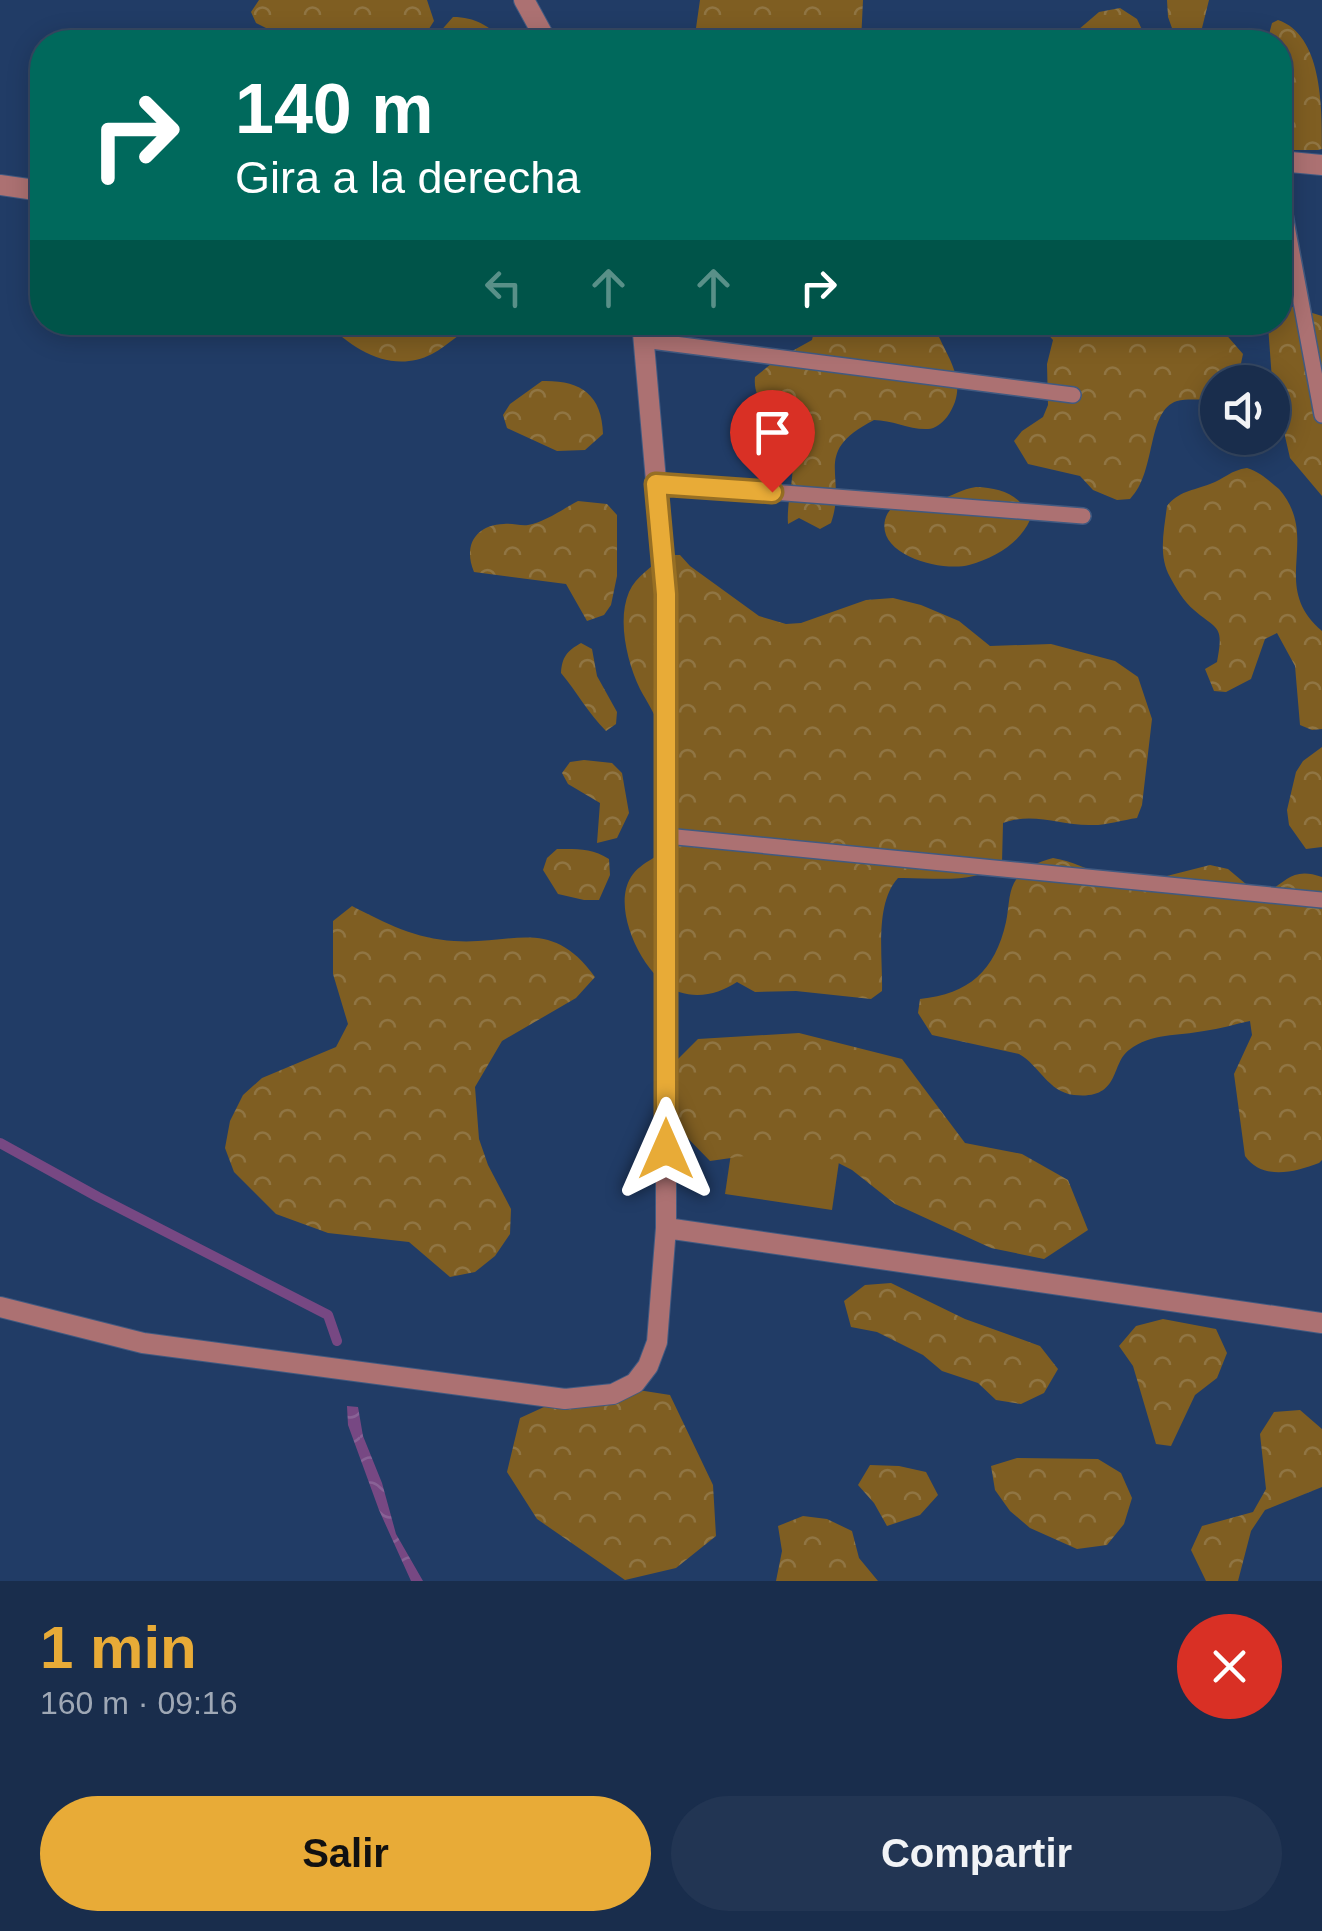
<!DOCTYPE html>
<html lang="es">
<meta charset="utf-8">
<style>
:root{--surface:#192d4c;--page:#223553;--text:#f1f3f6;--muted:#9fa8b5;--line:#374964;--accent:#e8ab37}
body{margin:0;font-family:Arial,sans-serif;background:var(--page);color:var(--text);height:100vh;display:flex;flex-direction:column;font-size:38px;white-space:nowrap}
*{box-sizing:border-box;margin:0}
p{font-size:32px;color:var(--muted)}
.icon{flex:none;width:55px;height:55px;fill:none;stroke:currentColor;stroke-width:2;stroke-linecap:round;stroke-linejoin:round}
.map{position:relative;height:1581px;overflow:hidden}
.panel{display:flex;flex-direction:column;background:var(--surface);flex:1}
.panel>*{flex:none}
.guide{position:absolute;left:30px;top:30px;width:1262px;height:305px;border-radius:40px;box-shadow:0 5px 25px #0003,0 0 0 2px var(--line);background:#00695c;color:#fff;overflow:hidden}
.buttons{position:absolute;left:1200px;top:365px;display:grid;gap:20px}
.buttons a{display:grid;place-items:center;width:90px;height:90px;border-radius:50%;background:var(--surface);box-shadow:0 5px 25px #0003,0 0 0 2px var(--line);font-size:50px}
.pin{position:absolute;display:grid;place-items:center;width:85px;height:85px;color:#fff;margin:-102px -42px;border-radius:50% 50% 50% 0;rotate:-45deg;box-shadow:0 0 10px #0007}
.pin .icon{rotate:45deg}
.me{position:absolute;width:110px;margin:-55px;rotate:0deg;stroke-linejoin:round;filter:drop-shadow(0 0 8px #0008)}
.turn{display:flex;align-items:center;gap:35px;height:210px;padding:0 40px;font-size:45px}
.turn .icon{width:130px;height:130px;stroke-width:2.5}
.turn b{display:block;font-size:70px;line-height:85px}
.lanes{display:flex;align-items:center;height:95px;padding:0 40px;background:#0003;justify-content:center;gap:50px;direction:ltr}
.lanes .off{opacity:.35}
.round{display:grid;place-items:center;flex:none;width:105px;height:105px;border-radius:52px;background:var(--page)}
.head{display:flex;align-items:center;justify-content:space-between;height:170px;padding:0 40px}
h1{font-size:60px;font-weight:800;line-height:75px;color:var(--accent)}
.button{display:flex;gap:20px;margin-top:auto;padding:20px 40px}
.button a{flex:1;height:115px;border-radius:60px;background:var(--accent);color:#111;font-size:40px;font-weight:800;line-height:115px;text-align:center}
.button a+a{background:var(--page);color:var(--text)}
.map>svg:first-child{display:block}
.green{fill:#7f5e22}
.forest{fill:url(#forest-crowns)}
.water{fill:url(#water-waves)}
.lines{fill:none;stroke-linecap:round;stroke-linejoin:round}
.stream{stroke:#774883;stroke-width:10}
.service-casing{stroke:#415a81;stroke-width:18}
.minor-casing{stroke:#415a81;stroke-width:22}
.service{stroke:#ac7172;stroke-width:15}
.minor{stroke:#ac7172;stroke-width:20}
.route-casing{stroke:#976f24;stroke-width:25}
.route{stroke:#e8ab37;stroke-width:18}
</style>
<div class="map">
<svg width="1322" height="1581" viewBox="0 0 1322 1581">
<defs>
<pattern id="forest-crowns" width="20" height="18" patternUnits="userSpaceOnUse" patternTransform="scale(2.5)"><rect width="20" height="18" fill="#7f5e22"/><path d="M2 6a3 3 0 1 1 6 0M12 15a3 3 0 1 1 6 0" fill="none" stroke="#907543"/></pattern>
<pattern id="water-waves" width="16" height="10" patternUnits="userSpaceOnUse" patternTransform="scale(2.5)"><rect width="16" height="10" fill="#774883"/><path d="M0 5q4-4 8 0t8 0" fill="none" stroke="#896296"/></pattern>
</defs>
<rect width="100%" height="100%" fill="#213c66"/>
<!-- green -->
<path class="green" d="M734,1133L841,1148L832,1210L725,1194Z"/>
<!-- forest -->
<path class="forest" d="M259,0H427L434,21L427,32L416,38L374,30L348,39L280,35L256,23L251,12Z
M700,0H863L861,42H700L695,35Z
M1167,0H1209L1201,32L1195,42H1177L1168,17Z
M1120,8L1137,19L1145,36H1154L1160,42H1064L1099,12Z
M453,17C475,17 490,26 504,42H431Z
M1278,20C1322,35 1322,105 1322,149L1318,150H1290L1280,146V42H1267L1272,23Z
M1280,303L1322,316V496L1290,458L1272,380L1268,325L1269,323L1280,322Z
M816,322L933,323C945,356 972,382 947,417C942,423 935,429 928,429C910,430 892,420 874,420C810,453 848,474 831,523L820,529L799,518L788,524C786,498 798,471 790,445C781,419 752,406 755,377L776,360L812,340Z
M327,323H478C461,331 449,345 432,354C393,374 354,351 327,323Z
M1038,323H1216L1243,354L1237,382H1218L1217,399C1205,401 1189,398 1177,401C1146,411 1157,472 1130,499L1117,500L1093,490L1080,476L1028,464L1014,441L1022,431L1043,417L1048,405L1047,364L1053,340Z
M542,381C580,380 602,394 603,434L585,450L557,451L507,428L503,415L510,404Z
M1247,468C1260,472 1268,480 1279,489C1322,539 1268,585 1322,631V729L1312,730L1300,725L1295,666L1277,633L1265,639L1251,679L1226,692L1214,691L1205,669L1217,662C1224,624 1218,631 1194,610C1184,602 1176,588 1170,577C1158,555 1164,531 1167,506C1179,491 1192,491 1210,484C1224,479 1231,470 1247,468Z
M976,487C1001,488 1023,495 1030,520C1019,544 994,558 969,565C943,572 877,556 885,520C887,512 892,506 900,504C912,500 927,503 939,500C952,496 962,489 976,487Z
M578,501L607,504L617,515V576L611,605L604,615L587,621L566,584L474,572C463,546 475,525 504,524C512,523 520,526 528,525C545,522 563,509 578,501Z
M666,555H680L690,566L759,616L786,624L801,623L866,600L893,598L921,605L959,621L990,646L1051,644L1115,661L1138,677L1152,719L1142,805L1137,818C1122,820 1105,826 1089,825C1059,825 1033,812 1003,823L1002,862C977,886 931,877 898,878C874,904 883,958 882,991L871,999L796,991L755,992L737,982C720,993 700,999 679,992C645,980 610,910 631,877C641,861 662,857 672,842C681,828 677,806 674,790C670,770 666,749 660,730C656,715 647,702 640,689C627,662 617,620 629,592C636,576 653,566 666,555Z
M581,643L592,649L597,676L617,712L616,724L606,731C588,713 577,692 561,673C562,657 567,651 581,643Z
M1322,747V847L1306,849L1289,825L1287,810L1296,772L1303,761Z
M584,760L612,763L622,773L629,813L617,838L597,843L600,803L568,784L562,773L570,762Z
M557,849C577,849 592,848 609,859L610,875L599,900H584L558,894L543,870L547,858Z
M1053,858C1073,861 1088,871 1107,874C1124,876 1139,872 1155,879L1210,865L1228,869L1259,895C1286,886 1289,865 1322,877V1160L1319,1163C1293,1173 1262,1180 1245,1156L1234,1074L1252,1035L1250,1021C1235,1024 1220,1029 1204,1031C1178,1036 1151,1033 1129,1050C1110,1064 1121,1100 1074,1095C1048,1092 1039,1065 1019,1054L932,1035L918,1013L920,999C969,994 995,971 1006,922C1009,909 1008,895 1014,883C1021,869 1038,862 1053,858Z
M352,906C385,923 416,939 454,941C514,945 551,916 595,977L576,998L502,1041L475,1087L479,1139L488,1165L511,1209L510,1234L495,1256L475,1272L450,1277L409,1242L328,1233L276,1214L234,1172L225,1148L230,1121L243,1095L262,1078L336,1047L348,1024L333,974V921Z
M799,1033L902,1059L965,1143L1022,1154L1068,1180L1088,1230L1044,1259L991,1248L895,1204L852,1170L807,1147L710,1161L674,1124L663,1074L698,1039Z
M891,1283L965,1319L1040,1346L1058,1369L1044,1393L1021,1404L996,1400L978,1383L942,1371L923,1355L877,1332L851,1327L844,1301L865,1285Z
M1163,1319L1216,1329L1227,1353L1217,1378L1195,1395L1171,1446L1156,1444L1133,1366L1119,1346L1136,1326Z
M619,1387L670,1395L713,1485L716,1536L676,1568L625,1580L537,1519L507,1472L520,1418L568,1396Z
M1300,1410L1322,1429V1487L1265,1510L1251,1531L1238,1581H1206L1191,1550L1202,1526L1253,1512L1266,1489L1260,1434L1274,1412Z
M1017,1458L1098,1459L1121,1473L1132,1498L1124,1524L1107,1545L1077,1549L1030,1528L1010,1511L995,1490L991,1466Z
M870,1465L899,1466L926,1472L938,1495L920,1515L887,1526L874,1503L858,1485Z
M803,1516L827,1519L852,1531L859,1558L878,1581H776L782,1551L778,1526Z"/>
<!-- water -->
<path class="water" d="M347,1406L358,1407L363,1436L382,1483L396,1534L423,1581H411L379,1510L348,1425Z"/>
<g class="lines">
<!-- stream -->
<path class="stream" d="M0,1143L98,1197L328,1315L337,1341"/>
<defs>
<path id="service" d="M1280,188L1322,415
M643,340L1073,395
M656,483L1083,516
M666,836L1322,900"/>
<path id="minor" d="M524,0L547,42
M1280,161L1322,165
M0,185L42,191
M666,1228L1322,1323
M0,1307L143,1343L565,1399L613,1394L635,1383L648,1366L657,1342L666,1228V594L642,322"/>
</defs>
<!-- service casing -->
<use href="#service" class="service-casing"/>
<!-- minor casing -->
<use href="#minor" class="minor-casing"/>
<!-- service -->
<use href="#service" class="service"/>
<!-- minor -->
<use href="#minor" class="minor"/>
</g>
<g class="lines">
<defs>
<path id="route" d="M666,1149V594L656,484L772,492"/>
</defs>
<!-- route casing -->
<use href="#route" class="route-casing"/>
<!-- route -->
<use href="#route" class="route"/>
</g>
</svg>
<div class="buttons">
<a><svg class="icon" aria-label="sound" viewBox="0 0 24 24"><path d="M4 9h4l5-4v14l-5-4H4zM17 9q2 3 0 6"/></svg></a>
</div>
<div class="pin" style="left:772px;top:492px;background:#d93025"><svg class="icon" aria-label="arrive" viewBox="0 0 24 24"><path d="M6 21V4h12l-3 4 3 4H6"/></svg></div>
<svg class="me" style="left:666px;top:1149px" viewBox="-20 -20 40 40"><path d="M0-17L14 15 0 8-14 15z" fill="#e8ab37" stroke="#fff" stroke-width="4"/></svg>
<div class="guide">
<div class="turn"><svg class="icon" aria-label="right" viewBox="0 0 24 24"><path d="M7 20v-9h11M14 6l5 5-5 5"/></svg><div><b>140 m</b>Gira a la derecha</div></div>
<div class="lanes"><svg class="icon off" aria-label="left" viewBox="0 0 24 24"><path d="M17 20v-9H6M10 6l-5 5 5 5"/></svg><svg class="icon off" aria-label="ahead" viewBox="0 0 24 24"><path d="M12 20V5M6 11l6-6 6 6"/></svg><svg class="icon off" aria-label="ahead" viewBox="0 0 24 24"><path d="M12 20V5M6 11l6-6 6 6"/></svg><svg class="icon" aria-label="right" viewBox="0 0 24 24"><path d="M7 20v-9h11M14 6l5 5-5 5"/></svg></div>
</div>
</div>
<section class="panel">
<div class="head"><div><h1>1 min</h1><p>160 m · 09:16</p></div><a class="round" style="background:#d93025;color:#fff"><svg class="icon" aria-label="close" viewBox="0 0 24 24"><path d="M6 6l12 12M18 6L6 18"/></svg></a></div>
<div class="button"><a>Salir</a><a>Compartir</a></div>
</section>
